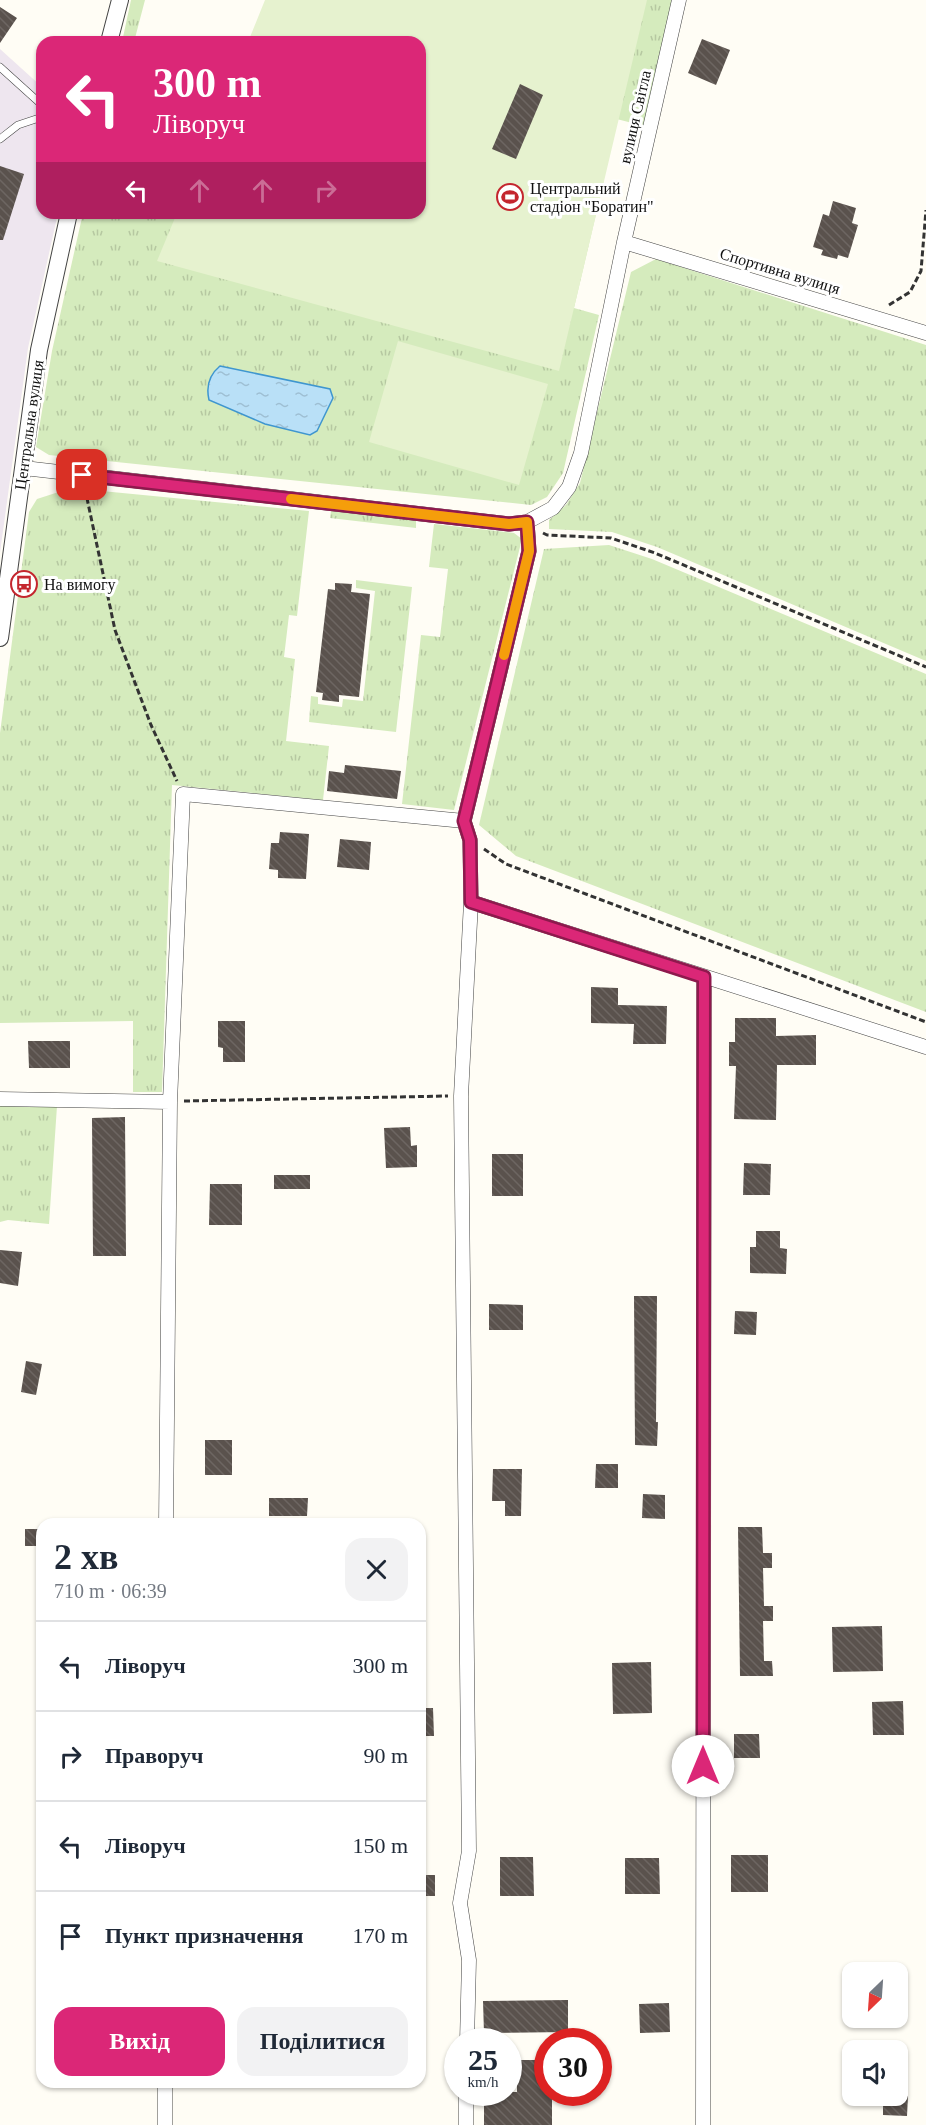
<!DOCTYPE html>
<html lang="uk">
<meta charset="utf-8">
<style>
:root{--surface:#fff;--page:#f2f2f3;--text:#1f2937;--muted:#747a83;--line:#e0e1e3;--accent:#db2777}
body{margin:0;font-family:Georgia,serif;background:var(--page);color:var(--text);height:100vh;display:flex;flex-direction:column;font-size:22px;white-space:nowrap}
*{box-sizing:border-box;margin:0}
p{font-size:20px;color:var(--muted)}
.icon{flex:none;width:33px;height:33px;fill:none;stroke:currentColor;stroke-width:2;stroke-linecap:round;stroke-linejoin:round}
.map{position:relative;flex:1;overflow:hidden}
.details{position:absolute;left:36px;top:1518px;width:390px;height:570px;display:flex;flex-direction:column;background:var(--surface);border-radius:18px;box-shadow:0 2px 4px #0004}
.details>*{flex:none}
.hud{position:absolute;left:36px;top:36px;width:390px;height:183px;border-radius:18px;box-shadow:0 2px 4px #0004;background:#db2777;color:#fff;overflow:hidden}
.needle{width:39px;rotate:205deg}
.controls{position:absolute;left:842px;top:1962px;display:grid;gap:12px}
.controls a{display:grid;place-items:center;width:66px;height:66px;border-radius:12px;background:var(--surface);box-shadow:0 2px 4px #0004;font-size:30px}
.speed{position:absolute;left:444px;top:2028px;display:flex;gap:12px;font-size:30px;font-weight:700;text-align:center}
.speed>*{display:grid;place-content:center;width:78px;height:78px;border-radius:50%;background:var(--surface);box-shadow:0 2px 4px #0004;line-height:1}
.speed small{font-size:15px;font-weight:400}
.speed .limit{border:9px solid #d22;background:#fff;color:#111}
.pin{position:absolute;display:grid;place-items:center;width:51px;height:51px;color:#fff;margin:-26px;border-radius:12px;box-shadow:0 3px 9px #0006}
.me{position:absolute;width:66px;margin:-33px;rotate:0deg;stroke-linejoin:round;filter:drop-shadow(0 0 4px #0008)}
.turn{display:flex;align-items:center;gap:21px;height:126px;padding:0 18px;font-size:27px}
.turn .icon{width:78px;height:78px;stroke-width:2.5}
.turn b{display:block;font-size:42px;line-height:51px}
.lanes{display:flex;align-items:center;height:57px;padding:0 18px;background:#0003;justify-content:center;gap:30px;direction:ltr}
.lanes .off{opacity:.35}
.round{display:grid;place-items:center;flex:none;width:63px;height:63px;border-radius:18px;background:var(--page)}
.overview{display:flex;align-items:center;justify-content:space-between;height:102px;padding:0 18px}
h1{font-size:36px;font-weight:700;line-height:45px}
.button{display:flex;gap:12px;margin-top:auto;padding:12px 18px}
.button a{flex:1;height:69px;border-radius:18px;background:var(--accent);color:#fff;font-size:24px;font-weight:700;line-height:69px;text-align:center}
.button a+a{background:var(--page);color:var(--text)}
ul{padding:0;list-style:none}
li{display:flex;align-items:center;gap:18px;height:90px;padding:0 18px;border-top:2px solid var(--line)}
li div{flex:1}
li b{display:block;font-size:22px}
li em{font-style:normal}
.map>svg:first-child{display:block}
.industrial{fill:#eee6ef}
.grass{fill:url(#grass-tufts)}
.pitch{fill:#e6f2cf}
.water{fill:url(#water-ripples);stroke:#3f96cf;stroke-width:1.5}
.building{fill:url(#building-back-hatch)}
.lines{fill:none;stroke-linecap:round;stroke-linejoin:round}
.service-casing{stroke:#444;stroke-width:8}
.minor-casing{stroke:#444;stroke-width:15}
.tertiary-casing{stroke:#444;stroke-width:18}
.path{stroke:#333;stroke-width:3;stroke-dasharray:6 3;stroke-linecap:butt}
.service{stroke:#fff;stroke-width:7}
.minor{stroke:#fff;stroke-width:14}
.tertiary{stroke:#fff;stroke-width:16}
.route-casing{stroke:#8e194d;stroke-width:15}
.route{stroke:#db2777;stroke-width:10}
.slow{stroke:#f59e0b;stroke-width:10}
.labels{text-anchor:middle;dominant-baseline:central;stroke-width:6;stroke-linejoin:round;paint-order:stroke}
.street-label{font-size:16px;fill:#111;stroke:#fff}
.poi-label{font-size:16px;fill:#111;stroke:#fff;text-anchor:start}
</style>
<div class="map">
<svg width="926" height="2125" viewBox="0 0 926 2125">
<defs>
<pattern id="grass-tufts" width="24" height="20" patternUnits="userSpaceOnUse" patternTransform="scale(1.5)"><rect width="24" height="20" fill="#d5ebbd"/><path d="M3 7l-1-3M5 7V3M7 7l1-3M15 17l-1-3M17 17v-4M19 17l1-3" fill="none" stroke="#b6c8a1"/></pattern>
<pattern id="water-ripples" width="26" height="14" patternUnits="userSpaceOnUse" patternTransform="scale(1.5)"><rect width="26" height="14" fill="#b9e0f7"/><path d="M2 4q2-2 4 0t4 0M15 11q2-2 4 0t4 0" fill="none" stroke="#9ebfd3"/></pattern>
<pattern id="building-back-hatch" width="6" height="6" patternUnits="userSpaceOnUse" patternTransform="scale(1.5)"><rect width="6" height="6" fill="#5a524d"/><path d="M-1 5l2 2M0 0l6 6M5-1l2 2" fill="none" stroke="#6d6662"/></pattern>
</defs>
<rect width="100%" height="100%" fill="#fffdf5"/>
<!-- industrial -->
<path class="industrial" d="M0,49L42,87V213H58L28,348L0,553Z"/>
<!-- grass -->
<path class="grass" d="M131,0H145L134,42H122Z
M539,0H673L644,126L601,115Z
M604,180L574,308L599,315L563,473L547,497L531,505L49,455L36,447L52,351L83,213H229L245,248Z
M656,259L926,345V661L657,547L612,532L549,529V520L566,505L580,483L631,272Z
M71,488L309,511L297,616L289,615L284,657L295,659L286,741L329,746L323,800L172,785L162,1092H133V1021L0,1023V733L29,512L37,499Z
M331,511L416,520V528L330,518Z
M434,524L514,533L522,539L454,810L402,804L421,635L440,637L448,569L429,567Z
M609,545L652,559L926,674V1012L516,856L479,825L544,549Z
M356,580L412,587L396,732L309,722L311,696L318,697V704L342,707L343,699L363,701L375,591L356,588Z
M0,1105L57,1106L49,1224L8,1220L0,1222Z"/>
<!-- pitch -->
<path class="pitch" d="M265,0H647L559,371L157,261L177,213H420V42H248Z
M398,341L548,384L519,485L369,442Z"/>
<!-- water -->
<path class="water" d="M220,366L330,389L333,398L317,431L310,435L265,424L209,400C206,387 209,375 220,366Z"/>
<!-- building -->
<path class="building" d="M0,7L17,18L0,43Z
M702,39L730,50L716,85L688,73Z
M520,84L543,95L516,159L492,149Z
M0,166L24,174L3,240H0Z
M833,201L856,208L852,223L858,225L848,258L838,255L837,259L821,255L823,250L813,247L823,214L829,216Z
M335,583L352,584L351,592L370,594L359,697L339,695V702L322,700L323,693L316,692L328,589L335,590Z
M345,765L401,771L397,799L327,791L329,771L344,773Z
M280,832L309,834L306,879L278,878V870L269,869L271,843H279Z
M340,839L371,842L369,870L337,867Z
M591,987L618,988V1005L667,1006L666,1044H633L634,1024L591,1023Z
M735,1018H776V1036L816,1035V1065H777L776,1120L734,1119L736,1066H729V1042H735Z
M218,1021H245V1062H223V1048L218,1047Z
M28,1041H70V1068H29Z
M125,1117L126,1256H93L92,1118Z
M410,1127L411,1146L417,1145V1167L386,1168L384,1128Z
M492,1154H523V1196H492Z
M744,1163L771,1164L770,1195H743Z
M274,1175H310V1189H274Z
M210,1184H242V1225H209Z
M756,1231H780V1248L787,1249L786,1274L750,1273V1247H756Z
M0,1250L22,1252L18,1286L0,1283Z
M634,1296H657L656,1422H658L657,1446L635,1445Z
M489,1304L523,1305V1330H489Z
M735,1311L757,1312L756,1335L734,1334Z
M26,1361L42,1364L36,1395L21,1392Z
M205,1440H232V1475H205Z
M596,1464H618V1488H595Z
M493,1469H522L521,1516H505V1501H492Z
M643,1494L665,1495V1519L642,1518Z
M269,1498H308L307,1516H269Z
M738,1527H762L763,1553H772V1568H763L764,1606H773V1621H763L764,1661H772L773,1676H740Z
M25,1529H42V1546H25Z
M882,1626L883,1671L833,1672L832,1627Z
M651,1662L652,1713L613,1714L612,1663Z
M903,1701L904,1735H873L872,1702Z
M420,1708H433L434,1736H420Z
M734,1734H759L760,1758H734Z
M731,1855H768V1892H731Z
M500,1857H533L534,1896H500Z
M625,1858H659L660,1894H625Z
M420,1875H435V1896H420Z
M568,2000V2032L484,2033L483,2001Z
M669,2003L670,2032L640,2033L639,2004Z
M517,2060H548V2092H552V2125H484V2092H517Z
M883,2096H908L907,2116L883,2115Z"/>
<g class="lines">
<defs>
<path id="service" d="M0,67L42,105
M0,139L18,125L42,117"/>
<path id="minor" d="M624,242L926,333
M24,468L509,524L527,522L553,508L569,487L581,453L624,242L679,0
M464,821L529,551L527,522
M0,1099L170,1102L166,1524
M170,1102L183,794L464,821L470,840L471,902L926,1047
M467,2042L469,1960L460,1903L469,1851L461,1096L471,902
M165,2082V2125
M466,2125V2092
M703,2125L704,977"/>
<path id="tertiary" d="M109,42L120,0
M0,638L39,350L69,213"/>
</defs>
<!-- service casing -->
<use href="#service" class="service-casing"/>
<!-- minor casing -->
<use href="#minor" class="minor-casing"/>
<!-- tertiary casing -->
<use href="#tertiary" class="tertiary-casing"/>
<!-- path -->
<path class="path" d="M889,305L910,292L921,271L926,210
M85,489L115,630L151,725L177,781
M543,533L547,535L611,538L655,553L926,667
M484,849L506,864L926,1022
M184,1101L448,1096"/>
<!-- service -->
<use href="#service" class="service"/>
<!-- minor -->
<use href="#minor" class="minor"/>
<!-- tertiary -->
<use href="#tertiary" class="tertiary"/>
</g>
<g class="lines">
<defs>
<path id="route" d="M82,475L509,524L527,522L529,551L464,821L470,840L471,902L704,977L703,1766"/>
</defs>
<!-- route casing -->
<use href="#route" class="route-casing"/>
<!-- route -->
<use href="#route" class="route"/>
<!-- slow -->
<path class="slow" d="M291,499L509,524L527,522L529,551L504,655"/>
</g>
<!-- icons -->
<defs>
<symbol id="stadium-ring" viewBox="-11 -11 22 22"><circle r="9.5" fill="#fff" stroke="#c4262e" stroke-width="1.5"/><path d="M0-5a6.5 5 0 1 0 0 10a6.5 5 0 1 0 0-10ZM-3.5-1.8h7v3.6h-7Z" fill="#c4262e"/></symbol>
<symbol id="bus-ring" viewBox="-11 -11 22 22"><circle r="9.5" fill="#fff" stroke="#c4262e" stroke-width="1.5"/><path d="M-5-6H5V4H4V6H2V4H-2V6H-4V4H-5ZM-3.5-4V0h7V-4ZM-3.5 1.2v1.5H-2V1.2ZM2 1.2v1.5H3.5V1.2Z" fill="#c4262e"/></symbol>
</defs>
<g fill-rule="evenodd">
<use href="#stadium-ring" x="495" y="182" width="30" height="30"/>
<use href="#bus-ring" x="9" y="569" width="30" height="30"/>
</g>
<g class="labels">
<!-- street labels -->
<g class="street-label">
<text transform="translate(635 117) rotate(-77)">вулиця Світла</text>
<text transform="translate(780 271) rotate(17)">Спортивна вулиця</text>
<text transform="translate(29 425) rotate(-82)">Центральна вулиця</text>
</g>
<!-- poi labels -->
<g class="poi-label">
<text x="530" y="188">Центральний<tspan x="530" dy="18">стадіон "Боратин"</tspan></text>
<text x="44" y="584">На вимогу</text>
</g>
</g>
</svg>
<div class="controls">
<a><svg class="needle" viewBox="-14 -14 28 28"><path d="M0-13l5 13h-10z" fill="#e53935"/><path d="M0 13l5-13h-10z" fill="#747a83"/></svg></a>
<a><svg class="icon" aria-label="sound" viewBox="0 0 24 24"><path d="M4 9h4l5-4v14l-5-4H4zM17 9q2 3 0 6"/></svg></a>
</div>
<div class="speed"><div>25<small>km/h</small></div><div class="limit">30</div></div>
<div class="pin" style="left:82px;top:475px;background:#d93025"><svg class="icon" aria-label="arrive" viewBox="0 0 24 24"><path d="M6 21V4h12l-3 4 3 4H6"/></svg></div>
<svg class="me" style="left:703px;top:1766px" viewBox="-20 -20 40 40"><circle r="19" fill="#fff"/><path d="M0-13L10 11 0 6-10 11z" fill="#db2777"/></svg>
<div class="hud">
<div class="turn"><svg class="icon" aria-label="left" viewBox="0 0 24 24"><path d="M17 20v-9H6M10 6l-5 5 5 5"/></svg><div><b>300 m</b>Ліворуч</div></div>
<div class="lanes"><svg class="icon" aria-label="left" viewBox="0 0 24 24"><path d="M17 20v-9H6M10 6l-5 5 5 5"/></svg><svg class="icon off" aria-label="ahead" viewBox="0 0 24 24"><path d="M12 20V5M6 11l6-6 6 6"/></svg><svg class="icon off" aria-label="ahead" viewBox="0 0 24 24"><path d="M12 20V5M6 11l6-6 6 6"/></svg><svg class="icon off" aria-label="right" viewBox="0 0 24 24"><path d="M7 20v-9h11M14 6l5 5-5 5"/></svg></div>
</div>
<section class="details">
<div class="overview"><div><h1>2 хв</h1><p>710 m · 06:39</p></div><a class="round"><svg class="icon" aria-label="close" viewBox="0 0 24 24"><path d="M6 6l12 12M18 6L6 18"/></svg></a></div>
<ul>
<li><svg class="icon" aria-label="left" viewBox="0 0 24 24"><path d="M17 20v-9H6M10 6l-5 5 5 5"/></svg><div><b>Ліворуч</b></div><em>300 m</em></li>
<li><svg class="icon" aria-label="right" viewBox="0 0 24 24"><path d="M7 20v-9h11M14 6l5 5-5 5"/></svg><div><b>Праворуч</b></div><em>90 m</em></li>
<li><svg class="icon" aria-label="left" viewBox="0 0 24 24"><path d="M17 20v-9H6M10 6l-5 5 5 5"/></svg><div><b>Ліворуч</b></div><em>150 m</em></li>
<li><svg class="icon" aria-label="arrive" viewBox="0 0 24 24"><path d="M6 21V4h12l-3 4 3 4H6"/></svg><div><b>Пункт призначення</b></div><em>170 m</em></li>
</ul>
<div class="button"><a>Вихід</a><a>Поділитися</a></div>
</section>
</div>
